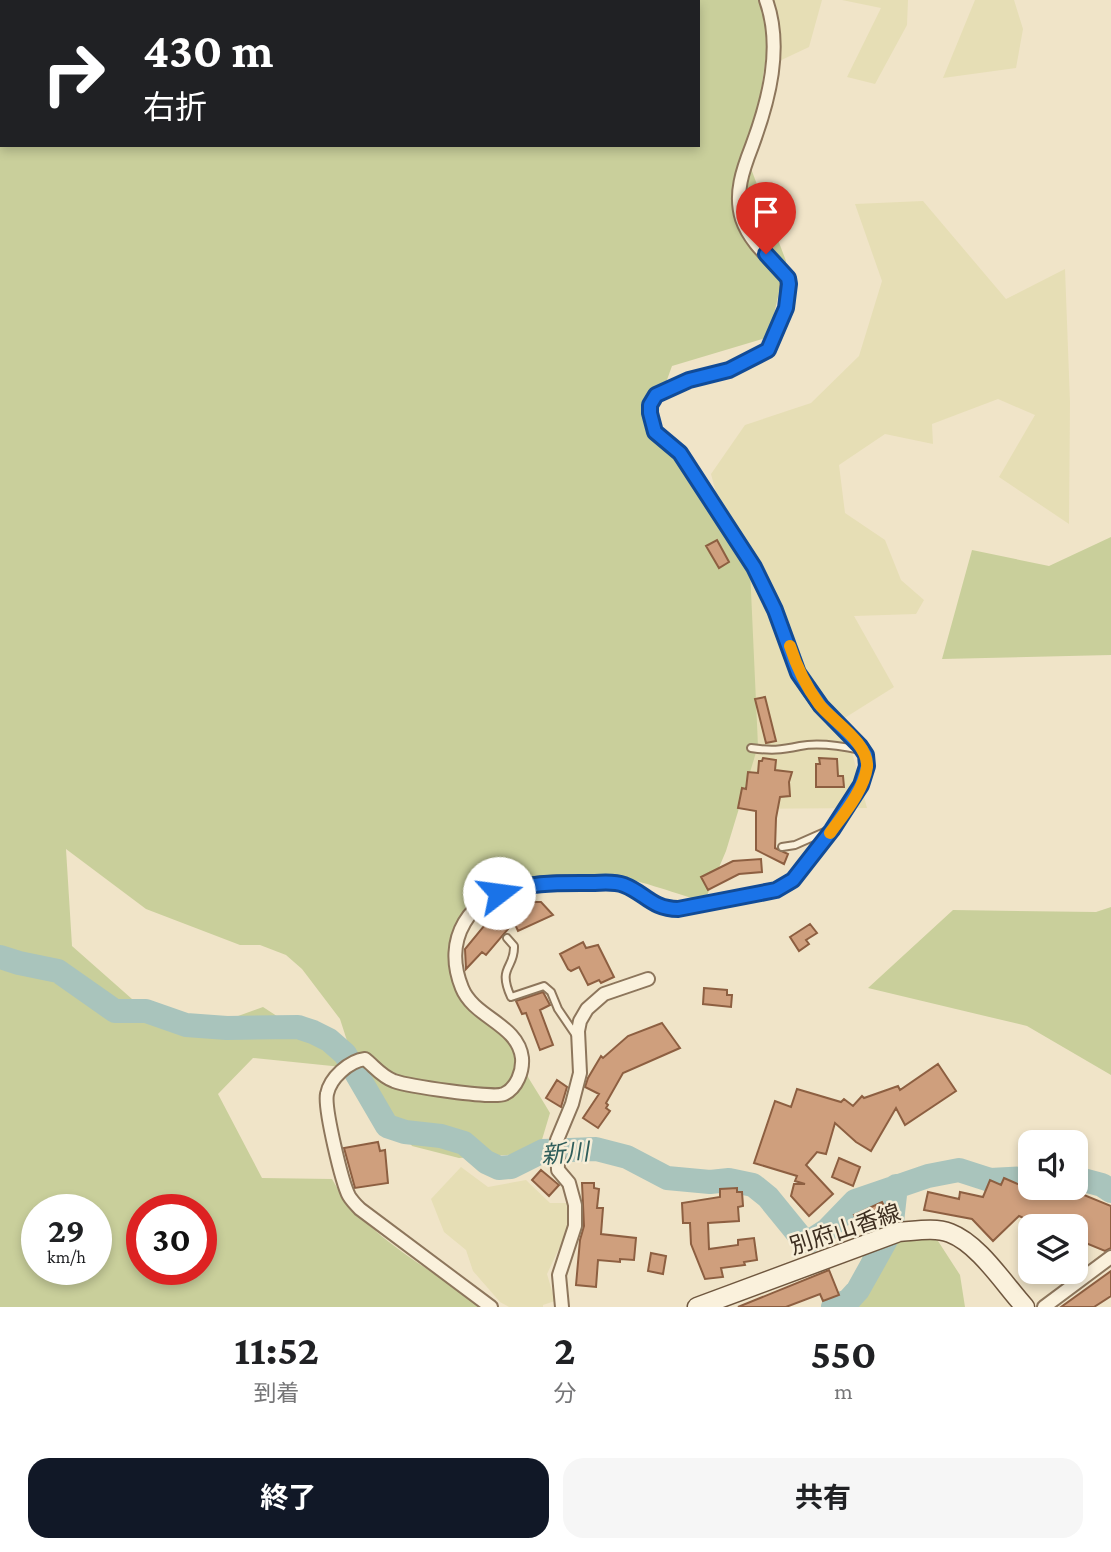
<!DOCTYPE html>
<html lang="ja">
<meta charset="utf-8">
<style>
:root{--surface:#fff;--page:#f6f6f6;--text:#202124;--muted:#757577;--accent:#111827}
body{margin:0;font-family:"Crimson Pro","Noto Sans JP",serif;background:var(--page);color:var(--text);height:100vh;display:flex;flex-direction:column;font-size:26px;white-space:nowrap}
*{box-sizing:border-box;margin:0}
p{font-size:23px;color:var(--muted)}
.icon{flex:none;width:38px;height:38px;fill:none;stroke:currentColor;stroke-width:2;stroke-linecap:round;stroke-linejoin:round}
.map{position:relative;height:1307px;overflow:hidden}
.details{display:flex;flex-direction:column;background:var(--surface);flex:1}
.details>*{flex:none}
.hud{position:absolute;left:0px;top:0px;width:700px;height:147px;box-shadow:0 4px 10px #0003;background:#202124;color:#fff;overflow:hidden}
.buttons{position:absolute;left:1018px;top:1130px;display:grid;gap:14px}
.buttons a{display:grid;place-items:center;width:70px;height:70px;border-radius:14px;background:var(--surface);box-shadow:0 4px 10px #0003;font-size:35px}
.speed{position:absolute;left:21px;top:1194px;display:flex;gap:14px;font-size:35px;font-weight:700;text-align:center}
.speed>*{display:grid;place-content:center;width:91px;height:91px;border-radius:50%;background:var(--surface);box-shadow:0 4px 10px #0003;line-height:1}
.speed small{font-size:18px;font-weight:400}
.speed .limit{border:10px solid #d22;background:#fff;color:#111}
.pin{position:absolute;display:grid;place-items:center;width:60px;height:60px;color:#fff;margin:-72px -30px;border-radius:50% 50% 50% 0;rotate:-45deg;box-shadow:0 0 7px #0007}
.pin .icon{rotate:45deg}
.me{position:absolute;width:77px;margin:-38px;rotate:75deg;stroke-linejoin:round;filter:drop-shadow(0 0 5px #0008)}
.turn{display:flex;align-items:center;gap:24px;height:147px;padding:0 28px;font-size:32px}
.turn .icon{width:91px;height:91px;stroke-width:2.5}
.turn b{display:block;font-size:49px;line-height:60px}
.eta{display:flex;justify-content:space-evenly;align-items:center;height:119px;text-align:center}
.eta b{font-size:42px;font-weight:700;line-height:49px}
.button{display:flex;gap:14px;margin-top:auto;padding:14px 28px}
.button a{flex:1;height:80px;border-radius:21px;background:var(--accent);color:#fff;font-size:28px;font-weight:700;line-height:80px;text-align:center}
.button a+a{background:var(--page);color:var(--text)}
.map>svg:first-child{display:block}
.farmland{fill:#e6deb5}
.green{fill:#c9cf9b;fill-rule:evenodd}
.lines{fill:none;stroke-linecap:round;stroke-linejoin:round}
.river{stroke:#a9c4bc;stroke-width:24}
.building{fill:#cf9f7d;stroke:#8d5f41;stroke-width:2}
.service-casing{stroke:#8d765c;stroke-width:10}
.minor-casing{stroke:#8d765c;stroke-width:16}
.secondary-casing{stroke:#6f573f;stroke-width:21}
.service{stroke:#faf1dc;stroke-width:6}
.minor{stroke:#faf1dc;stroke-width:12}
.secondary{stroke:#faf1dc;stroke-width:18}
.route-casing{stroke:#114b97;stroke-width:18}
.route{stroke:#1a73e8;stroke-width:12}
.slow{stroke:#f59e0b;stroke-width:12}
.labels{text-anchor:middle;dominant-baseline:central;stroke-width:5;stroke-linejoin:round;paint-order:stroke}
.street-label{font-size:23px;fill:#3d2e20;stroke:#f7eed8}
.water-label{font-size:24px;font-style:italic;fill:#2f5d5a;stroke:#f7eed8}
</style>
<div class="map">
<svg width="1111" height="1307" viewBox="0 0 1111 1307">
<rect width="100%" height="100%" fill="#f0e4c8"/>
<!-- farmland -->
<path class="farmland" d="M758,0H822L809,47L773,64Z
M842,0H908L907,25L875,84L847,77L881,8Z
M975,0H1014L1023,29L1016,68L943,78Z
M923,201L1006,299L1065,269L1070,402L1069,524L999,477L1035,415L998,399L932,424L933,444L885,434L839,465L845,513L885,540L901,580L924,600L916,614L854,616L894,687L843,719L867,808L737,809L758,746L740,583L711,474L745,425L811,403L859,356L882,281L855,204Z
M461,1167L488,1187L526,1180L550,1203H568L570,1225L547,1274L555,1301L543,1305V1307H509L500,1302L473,1271L466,1250L444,1232L431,1199Z"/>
<!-- green -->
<path class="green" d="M0,0H765L772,15L750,166L786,261L769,337L672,366L655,413L675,455L750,569L758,746L726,851L706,898L698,900C674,893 634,878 611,876C585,874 539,874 515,882C509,884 502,888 496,891C456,912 441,937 454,982C463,1014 497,1023 514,1048C519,1055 521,1064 525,1072C533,1086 542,1099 550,1113L538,1153L459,1158L412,1146L372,1087L350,1050L340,1019L302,969L286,955L260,945H240L146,909L66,849L72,946L132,999L205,1028L263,1007L332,1052L342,1067L253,1058L218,1094L262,1178L332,1179C364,1237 430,1267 481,1307H0ZM2,2H698V145H2ZM37,1209H96V1269H37ZM142,1209H201V1269H142Z
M1111,537V655L942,659L972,550L1049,566Z
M1111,907V1075L1027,1026L868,988L953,910L1096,912Z
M909,1231L938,1241L960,1275L965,1307H839L842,1305L868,1244Z"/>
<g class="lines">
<!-- river -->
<path class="river" d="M0,957L19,963L58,971L115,1011H146L186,1025L227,1028L298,1027L313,1032L329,1040L345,1054L387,1126L405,1132L441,1136L464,1143L486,1162L499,1168L511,1167L543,1151L596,1149L627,1157L667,1178L710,1182L729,1180L753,1185L768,1197L803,1240L810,1241L827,1230L855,1201L928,1176L959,1170L990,1180L1031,1178
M1076,1178L1102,1185L1111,1191
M833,1307L848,1301L858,1290L891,1231L896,1186"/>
</g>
<!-- building -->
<path class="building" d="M717,540L729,562L719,568L706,546Z
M765,697L776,741L766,743L755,699Z
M763,758L776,760L775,770L792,772L789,782L790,796L780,797L776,818L775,848L788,854L784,864L756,850V811L738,808L742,788L746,789L748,772L758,773L759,761H762Z
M819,758L837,759L838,776H843L844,787H816V764H820Z
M761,859L762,872L739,874L708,890L701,877L733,861Z
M528,902H541L553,915L518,931L514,922L486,955L482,952L466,969L465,949L488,921L491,925L514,914L512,910Z
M810,924L817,933L806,940L809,944L799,951L790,937Z
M583,942L586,948L598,945L614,977L601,983L599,980L588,985L579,967L571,971L568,969L560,954Z
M704,988L727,990V995H732L731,1007L703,1004Z
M543,992L550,1005L540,1010L553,1045L540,1050L526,1013L522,1014L516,1001Z
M662,1023L680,1048L623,1073L606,1103L608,1105L606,1108L610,1111L598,1128L583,1118L599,1094L585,1087L588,1078L601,1056L603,1058L628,1036Z
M938,1064L956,1091L905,1125L896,1108L871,1151L856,1142L835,1123L826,1154L817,1152L806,1165L833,1194L809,1216L791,1196L794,1184H805L795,1181L797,1176L754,1163L775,1101L791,1107L797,1089L841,1102L844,1099L853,1106L862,1096L864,1098L898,1086L900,1090Z
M557,1080L567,1087L561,1107L546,1098Z
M378,1142L380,1151L385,1150L388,1183L355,1188L344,1148Z
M839,1158L860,1167L853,1186L832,1177Z
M541,1170L559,1185L549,1196L532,1180Z
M1004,1178L1045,1196L1048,1188H1067L1111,1206V1248L1105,1251L1076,1239V1227H1045L1019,1216L993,1241L972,1219L924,1210L928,1192L959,1199L960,1192L983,1197L990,1180L1001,1185Z
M582,1183H594V1188L599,1189L597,1208H603L601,1234L636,1238L634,1260L620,1259V1262L598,1260L596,1287L576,1285L580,1240L584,1226Z
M737,1188V1192H742L743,1206L738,1207L739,1221L708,1223L709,1249L738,1245V1240L754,1238L757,1260L744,1262L745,1265L721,1268L723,1277L705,1279L691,1244L690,1223H683L682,1203L720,1197V1189Z
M882,1202L889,1216L861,1229L854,1215Z
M651,1253L666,1256L663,1274L648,1271Z
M829,1270L839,1295L823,1301L820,1294L786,1307H738Z
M1111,1271V1296L1094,1307H1061Z"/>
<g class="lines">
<defs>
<path id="service" d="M751,748C772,751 780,750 800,746C819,742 842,746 861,750
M782,847L795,845L829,830
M507,938L514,946C515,969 497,966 511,997L544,986L551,992L558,1009L575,1034"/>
<path id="minor" d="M491,1307L360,1209C356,1205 352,1201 349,1196C342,1183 324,1108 327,1094C330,1078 349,1061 365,1059C375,1067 381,1076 394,1081C408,1086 493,1099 504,1094C517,1088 523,1071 522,1058C518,1024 474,1018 462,988C442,939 469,896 521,886C542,882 563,882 584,883C594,883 606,881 616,883C640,887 650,909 678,909L776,890L793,880L832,830L861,785L867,766L866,755L860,746L820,706L798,673L775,610L754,567L680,453L655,432L650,413V405L656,395L689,380L729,370L768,350L786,308L788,278C771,259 750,243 742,219C734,194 743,169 752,146C769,100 783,47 766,0
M562,1307L559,1275L575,1226V1205L569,1183L558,1170L557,1140L572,1104L580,1073L578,1031L580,1021L587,1009L604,994L648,979
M1044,1307L1111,1257"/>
<path id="secondary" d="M697,1307L899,1232C915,1231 935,1227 950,1233C979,1244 1004,1284 1025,1307"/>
</defs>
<!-- service casing -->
<use href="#service" class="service-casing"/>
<!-- minor casing -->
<use href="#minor" class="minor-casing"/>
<!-- secondary casing -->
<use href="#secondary" class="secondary-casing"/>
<!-- service -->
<use href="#service" class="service"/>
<!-- minor -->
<use href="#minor" class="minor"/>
<!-- secondary -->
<use href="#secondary" class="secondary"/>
</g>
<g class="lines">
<defs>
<path id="route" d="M499,893C530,882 558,883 591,883C603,883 613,881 624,885C645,893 652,909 678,909L776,890L793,880L832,830L861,785L867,766L866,755L860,746L821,706L798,673L775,610L754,567L680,453L655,432L650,413V405L656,395L689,380L729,370L768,350L786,308L789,284L788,278L766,254"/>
</defs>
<!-- route casing -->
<use href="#route" class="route-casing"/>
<!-- route -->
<use href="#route" class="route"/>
<!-- slow -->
<path class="slow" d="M790,646C797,668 805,685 819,704C832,721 869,743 867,767C864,790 843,815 830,833"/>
</g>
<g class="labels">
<!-- street labels -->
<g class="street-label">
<text transform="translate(845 1229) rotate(-18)">別府山香線</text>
</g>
<!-- water labels -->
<g class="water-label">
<text transform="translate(565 1153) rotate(-5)">新川</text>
</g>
</g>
</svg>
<div class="buttons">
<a><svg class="icon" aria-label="sound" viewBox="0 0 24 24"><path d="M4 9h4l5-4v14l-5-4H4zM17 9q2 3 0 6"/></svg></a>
<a><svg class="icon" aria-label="layers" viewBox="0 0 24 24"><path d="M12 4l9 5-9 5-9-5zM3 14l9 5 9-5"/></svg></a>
</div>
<div class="speed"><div>29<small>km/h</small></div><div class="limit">30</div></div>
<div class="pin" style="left:766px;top:254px;background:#d93025"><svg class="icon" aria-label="arrive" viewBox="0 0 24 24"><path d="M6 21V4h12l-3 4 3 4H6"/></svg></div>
<svg class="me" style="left:499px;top:893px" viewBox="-20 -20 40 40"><circle r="19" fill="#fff"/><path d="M0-13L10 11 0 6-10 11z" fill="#1a73e8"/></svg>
<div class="hud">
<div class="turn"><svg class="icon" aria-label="right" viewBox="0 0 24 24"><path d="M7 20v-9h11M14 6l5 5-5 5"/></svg><div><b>430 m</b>右折</div></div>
</div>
</div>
<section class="details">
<div class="eta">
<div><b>11:52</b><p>到着</p></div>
<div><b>2</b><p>分</p></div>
<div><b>550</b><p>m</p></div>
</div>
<div class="button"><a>終了</a><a>共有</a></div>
</section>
